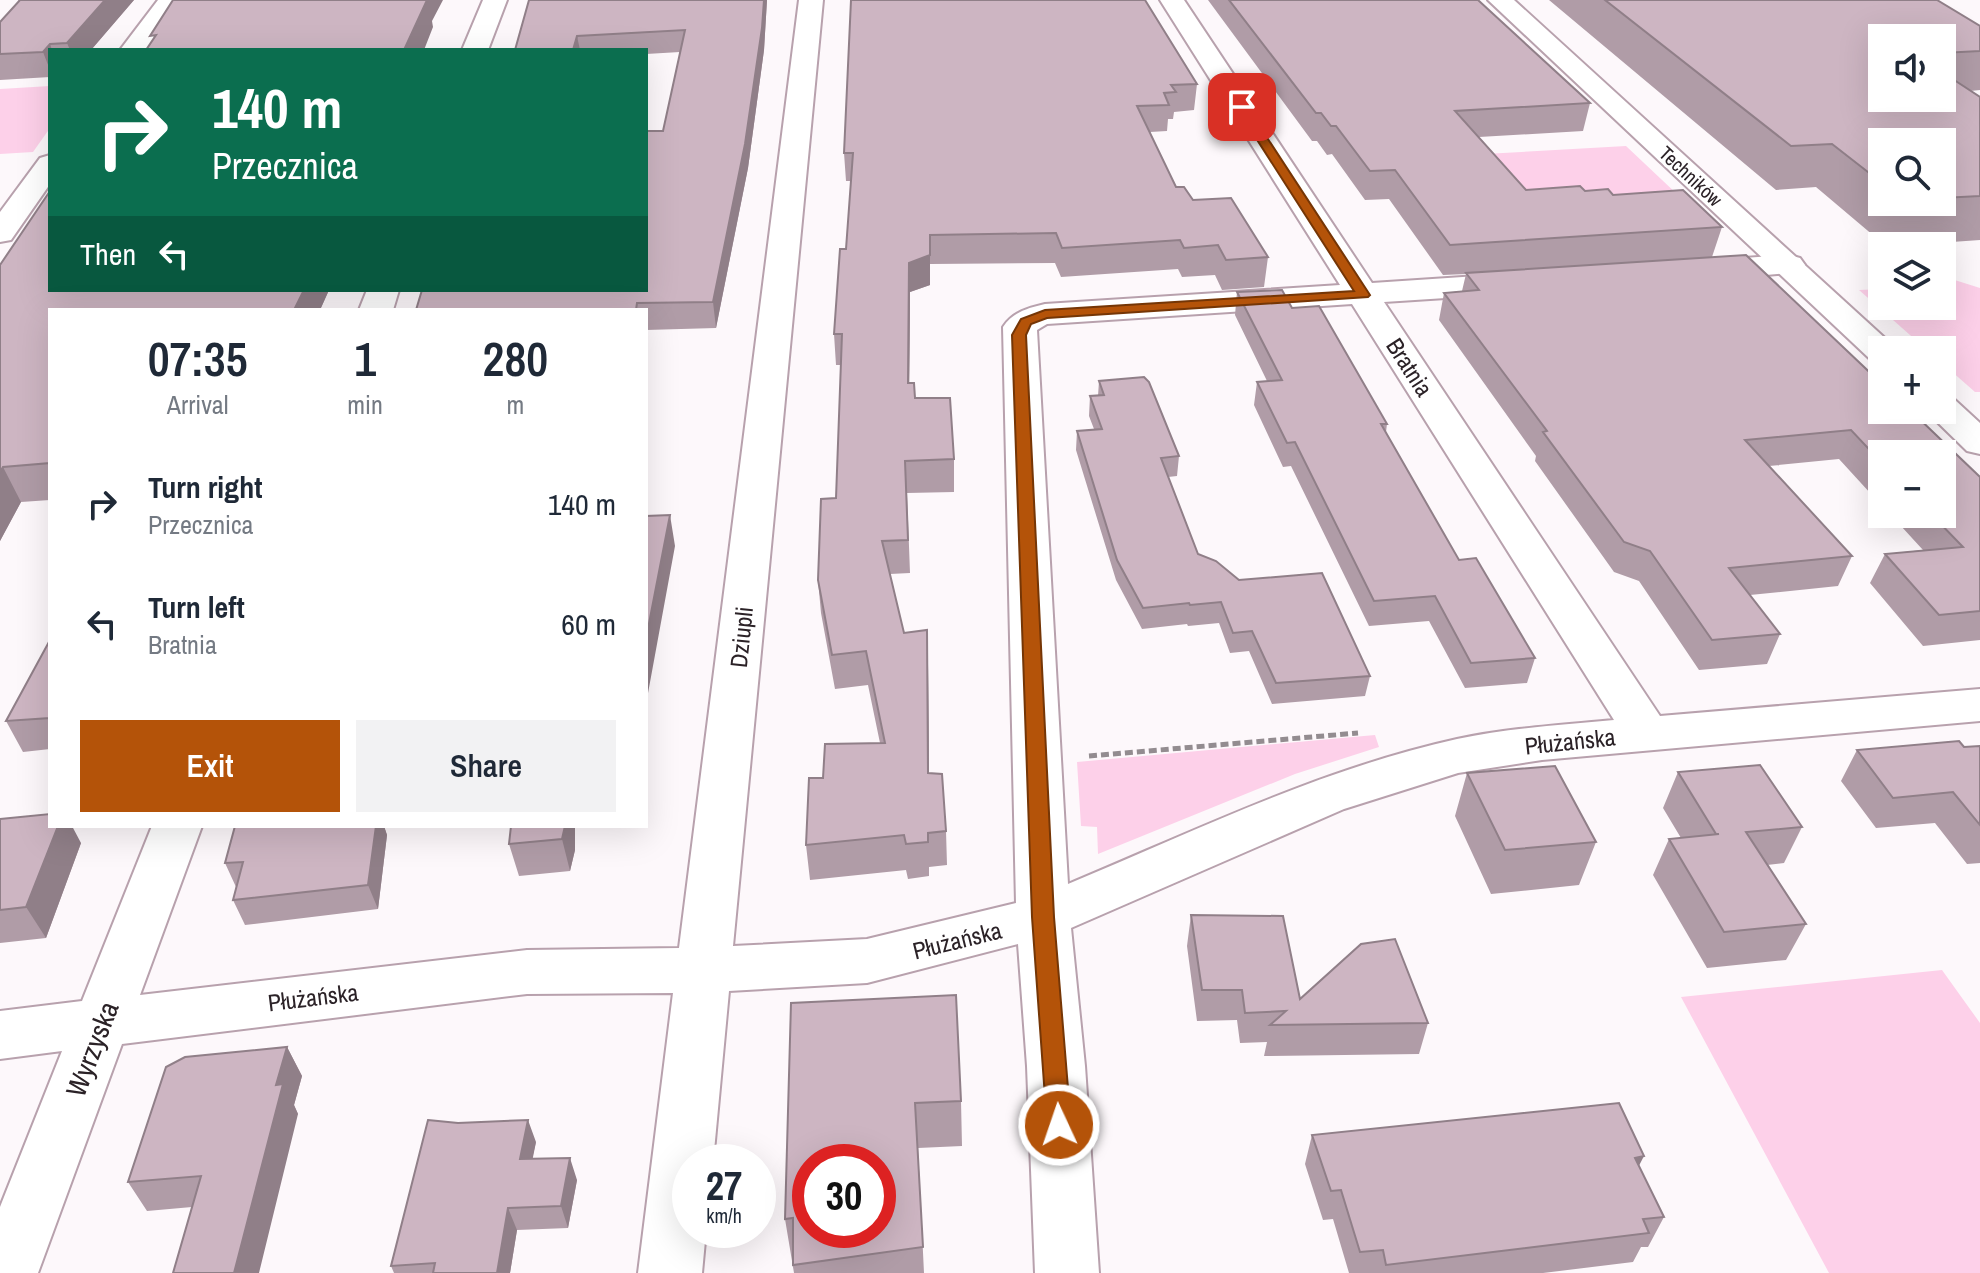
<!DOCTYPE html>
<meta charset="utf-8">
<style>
:root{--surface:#fff;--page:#f2f2f3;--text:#1f2937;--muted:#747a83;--accent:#b45309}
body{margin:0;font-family:"Archivo Narrow",sans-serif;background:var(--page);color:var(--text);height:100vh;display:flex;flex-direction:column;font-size:30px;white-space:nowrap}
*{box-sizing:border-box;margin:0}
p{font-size:26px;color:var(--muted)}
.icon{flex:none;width:44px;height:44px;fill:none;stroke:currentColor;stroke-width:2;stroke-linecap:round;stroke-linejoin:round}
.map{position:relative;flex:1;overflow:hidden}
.drawer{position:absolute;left:48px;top:308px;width:600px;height:520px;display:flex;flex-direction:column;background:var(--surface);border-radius:0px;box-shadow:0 8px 32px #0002}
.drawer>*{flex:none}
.top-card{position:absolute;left:48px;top:48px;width:600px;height:244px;border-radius:0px;box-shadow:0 8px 32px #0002;background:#0b6e4f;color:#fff;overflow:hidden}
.fabs{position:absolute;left:1868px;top:24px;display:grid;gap:16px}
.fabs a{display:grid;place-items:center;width:88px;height:88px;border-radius:0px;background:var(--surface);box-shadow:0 8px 32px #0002;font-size:40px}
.speed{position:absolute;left:672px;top:1144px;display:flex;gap:16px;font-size:40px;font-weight:700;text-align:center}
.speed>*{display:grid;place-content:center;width:104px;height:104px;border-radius:50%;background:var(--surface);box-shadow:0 8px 32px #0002;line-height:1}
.speed small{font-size:20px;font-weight:400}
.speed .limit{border:12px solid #d22;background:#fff;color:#111}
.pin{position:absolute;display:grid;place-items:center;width:68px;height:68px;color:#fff;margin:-34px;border-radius:16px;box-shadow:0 4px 12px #0006}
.me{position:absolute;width:88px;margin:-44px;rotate:357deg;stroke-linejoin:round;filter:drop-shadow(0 0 6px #0008)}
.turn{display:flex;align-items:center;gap:28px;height:168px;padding:0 32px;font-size:36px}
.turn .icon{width:104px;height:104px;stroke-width:2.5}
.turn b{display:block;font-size:56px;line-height:68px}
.then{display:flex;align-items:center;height:76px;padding:0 32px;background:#0003;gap:16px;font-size:30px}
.eta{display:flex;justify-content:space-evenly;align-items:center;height:136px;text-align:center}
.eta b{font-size:48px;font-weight:600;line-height:56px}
.cta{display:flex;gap:16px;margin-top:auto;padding:16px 32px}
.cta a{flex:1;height:92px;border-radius:0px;background:var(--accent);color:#fff;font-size:32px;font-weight:600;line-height:92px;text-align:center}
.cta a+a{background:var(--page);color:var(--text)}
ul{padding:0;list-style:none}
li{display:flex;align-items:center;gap:24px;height:120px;padding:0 32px}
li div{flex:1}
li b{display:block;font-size:30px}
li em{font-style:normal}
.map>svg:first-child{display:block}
.green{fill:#fdd0e9}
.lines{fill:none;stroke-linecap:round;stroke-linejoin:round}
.street-casing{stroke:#b8a1ad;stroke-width:4}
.secondary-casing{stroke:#b8a1ad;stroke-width:4}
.path{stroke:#938c90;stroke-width:5;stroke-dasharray:8 4;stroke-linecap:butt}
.street{fill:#fff;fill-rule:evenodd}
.secondary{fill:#fff;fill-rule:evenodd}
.wall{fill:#b09ca7;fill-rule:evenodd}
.shaded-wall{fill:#907f88}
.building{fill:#cdb5c2;stroke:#907f88;stroke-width:2;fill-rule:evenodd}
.route{fill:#b45309;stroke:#753606;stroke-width:2}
.labels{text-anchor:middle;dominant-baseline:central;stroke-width:6;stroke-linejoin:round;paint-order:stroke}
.far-street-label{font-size:20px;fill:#2b2227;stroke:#fff}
.street-label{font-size:24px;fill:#2b2227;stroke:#fff}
.near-street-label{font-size:28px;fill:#2b2227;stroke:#fff}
</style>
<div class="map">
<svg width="1980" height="1273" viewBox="0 0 1980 1273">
<rect width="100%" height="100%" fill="#fdf8fb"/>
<!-- green -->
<path class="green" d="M50,86V128L33,152L0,154V89Z
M1626,146L1679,196L1513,207L1466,155Z
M1942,276L1980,288V392H1975L1942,363V350H1927L1859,290L1882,289V306H1942Z
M1375,735L1379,747L1295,774L1098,854L1097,827L1081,826L1077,762Z
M1942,970L1980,1023V1273H1829L1681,997Z"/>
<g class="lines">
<defs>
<path id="street" d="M158,0H182L146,50H120Z
M483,0H507L488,50H462Z
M799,0H823L733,946L867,939L1016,903L1003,327C1013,312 1028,308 1045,304L1340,285L1160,0H1184L1372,283L1523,273L1535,276L1539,283L1535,290L1523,293L1384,302L1660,716L1980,689V721L1542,760L1458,773L1344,809L1071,928L1085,1066L1099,1273H1035L1027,1066L1018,944L867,983L729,991L713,1162H690V1230H706L702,1273H638L673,993L527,994L122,1044L38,1273H0V1207L62,1051L0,1059V1011L82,1001L152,826H202L140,995L527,950L679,948ZM1352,304L1614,720C1562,725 1508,728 1457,739C1321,769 1195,831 1068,884L1037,330L1047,324Z
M50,155V184L11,240L0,242V212L40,158Z
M1789,255L1800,258L1805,265L1800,272L1699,281L1688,278L1683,271L1688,264L1699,261Z
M367,290H399L393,310H359Z"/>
<path id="secondary" d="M1488,0H1514L1898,350H1882V362L1870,359Z
M1942,397L1955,400L1980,423V454L1967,451L1925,410H1942Z"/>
</defs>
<!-- street casing -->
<use href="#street" class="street-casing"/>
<!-- secondary casing -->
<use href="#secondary" class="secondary-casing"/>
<!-- path -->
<path class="path" d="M1089,756L1358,733"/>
<!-- street -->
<use href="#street" class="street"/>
<!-- secondary -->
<use href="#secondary" class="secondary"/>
</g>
<!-- wall -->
<path class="wall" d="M18,0H134L91,50H50V77L0,80V22L19,1Z
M529,0H767L764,50L748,168L716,328L646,330V310H416L663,131L680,52L646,54V50H515Z
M1208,0H1478L1590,103L1583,131L1479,137L1526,190L1585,191L1613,195L1722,227L1712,257L1980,477V640L1923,646L1870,583L1885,554L1923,550L1890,514H1942L1882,454V506L1839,459L1769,466L1852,556L1838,586L1750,595L1780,634L1767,664L1699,670L1639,581L1614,572L1535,461L1536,456L1439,320L1444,293L1462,291L1466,274L1443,275L1389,199L1365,200L1332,154L1327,155L1317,141H1312Z
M1549,0H1937L1980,26V90L1970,91L1980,97V240L1909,245L1874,236L1816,187L1776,190ZM1882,38H1942V98ZM1882,142H1942V202H1882Z
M851,20L1197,84L1194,110L1174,112L1173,119H1168L1167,131L1150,132L1176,187L1268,257L1264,287L1222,290L1215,275L1182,277L1178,269L1061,277L1055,263L930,264V285L910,292L909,383L915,398L954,459V492L907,493L910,573L890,574L904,633L928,664L929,773L946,831L947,865L929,867V876L908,879L906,870L810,880L806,845L823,778L880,743L868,685L835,689L821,613L818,580L836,498L841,365H836L834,334L846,249L851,181H846L844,153Z
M0,265L50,290H329L320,310H50V500L21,502L0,541Z
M1237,292L1292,308L1387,424L1386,432L1459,560L1535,658L1527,683L1465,688L1429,621L1369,626L1291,466L1283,467L1254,405L1257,382L1267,381L1235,315Z
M1099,381L1179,456L1177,476L1168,477L1198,554L1239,580L1370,676L1365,696L1272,704L1249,651L1230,653L1219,623L1188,626L1187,624L1142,629L1116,580L1076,450L1077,431L1094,429L1089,416L1090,396H1098Z
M50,640V749L23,752L6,721Z
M1980,746V863L1967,864L1935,823L1876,828L1841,781L1857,750Z
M1678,772L1802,827L1784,863L1767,865L1806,924L1786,960L1707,968L1653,875L1669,839L1681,838L1663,808Z
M1467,773L1596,842L1579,885L1491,894L1455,816Z
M0,819L81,843L46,938L0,943Z
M235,826H384L387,835L378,909L245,925L233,900L236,887L225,863Z
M511,826H575V850L570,871L519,876L509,844Z
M1191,915L1300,999L1428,1023L1419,1054L1264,1056L1267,1042L1240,1043L1237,1020L1197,1021L1187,946Z
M791,1003L961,1101L962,1146L918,1148L924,1273H794L785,1219Z
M287,1047L302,1076L294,1105L298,1114L192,1207L147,1211L128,1182Z
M1312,1135L1639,1166L1664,1217L1648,1247H1641L1633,1262L1543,1273H1349L1333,1219L1323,1220L1305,1164Z
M536,1142L532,1159L577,1180L568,1228L517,1230L510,1273H394L391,1266Z"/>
<!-- shaded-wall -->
<path class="shaded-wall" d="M105,0H134L91,50H70L67,43Z
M423,0H443L432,21L433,27L424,50H404Z
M764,0H767L764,50L748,168L716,328L713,302Z
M577,36L580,50H573Z
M50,44L52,50H50V70L43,52Z
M930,235V285L910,292L909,414L908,383L909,263Z
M304,290H329L320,310H294Z
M646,403L648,416L646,425Z
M3,467L21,502L0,541V472Z
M670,515L675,546L646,704V639Z
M927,630L928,664L929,807L928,773Z
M58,826H72L81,843L46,938L26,907Z
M376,826H384L387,835L378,909L368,885Z
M565,826H575V850L570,871L562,839Z
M287,1047L302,1076L294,1105L298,1114L259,1273H234L276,1085Z
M528,1120L536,1142L528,1182L520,1159Z
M1644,1156L1629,1185L1635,1158Z
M570,1158L577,1180L568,1228L561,1206Z
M508,1208L517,1230L510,1273H497Z"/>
<!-- building -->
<path class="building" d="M20,0H105L67,43L50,44L43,52L0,54V22Z
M173,0H427L404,50H146L156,35L150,36Z
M529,0H764L762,28L745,144L713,302L637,303L636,310H416L422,290H646V131H663L685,30L577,36L573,50H515Z
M851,0H1145L1197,84L1171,85L1176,92L1164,93L1169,105L1137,106L1176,187H1184L1193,200L1231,198L1268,257L1226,260L1218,245L1184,248L1180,240L1062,248L1056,233L930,235V255L909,263L908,383H914L915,398H950L954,459L905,461L908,540L882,541L904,633L927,630L928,773L942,774L946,831L928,833V842L906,844L904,835L806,845L809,778H823L825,744L885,743L866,651L832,655L818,580L821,499L836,498L842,334H834L840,249H846L853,153H844Z
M1229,0H1478L1590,103L1455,111L1526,190L1580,186L1585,191L1608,189L1613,195L1683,190L1722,227L1450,245L1395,170L1370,171L1336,126H1331L1321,113H1316Z
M1605,0H1937L1980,26V51L1942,53V38H1882V98H1942V72L1980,97V196L1942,198V142H1882V183L1832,144L1791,146Z
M50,191V290H304L294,310H50V463L3,467L0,472V265Z
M1746,255L1882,384V410H1910L1980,477V611L1939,615L1885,554L1963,547L1931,514H1942V454H1882V463L1851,430L1745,440L1852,556L1729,568L1780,634L1712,640L1650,551L1624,542L1543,432L1547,431L1444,293L1479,290L1466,273Z
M1282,290L1292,308L1319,306L1387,424H1381L1459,560L1476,558L1535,658L1471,663L1435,596L1374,601L1295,442L1287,443L1257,382L1282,380L1237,292Z
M1144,377L1149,382L1179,456L1161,458L1198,554L1216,561L1239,580L1322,573L1370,676L1276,683L1252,631L1233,633L1221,602L1190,605L1189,603L1143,608L1117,560L1077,431L1102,429L1090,396L1104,395L1099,381Z
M670,515L646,639V516Z
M50,640V718L6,721Z
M1959,741L1964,747L1980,746V825L1953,792L1893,798L1857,750Z
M1760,765L1802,827L1746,832L1806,924L1724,932L1669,839L1719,834H1716L1678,772Z
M1555,766L1596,842L1505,850L1467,773Z
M50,814V826H58L26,907L0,910V819Z
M235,826H376L368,885L233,900L243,862L225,863Z
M511,826H565L562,839L509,844Z
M1191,915L1283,916L1300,999L1361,944L1395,939L1428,1023L1270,1025L1286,1011L1245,1013L1242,990H1202Z
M956,995L961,1101L915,1103L923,1247L793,1265V1218L785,1219L791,1003ZM810,1162H878V1230H810Z
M287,1047L276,1085L283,1084L234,1273H173L201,1176L128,1182L166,1067L185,1057Z
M1619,1103L1644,1156L1635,1158L1664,1217L1643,1219L1649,1233L1386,1265L1383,1250L1360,1252L1341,1190L1331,1191L1312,1135Z
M428,1120L458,1123L528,1120L520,1159L570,1158L561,1206L508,1208L497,1273H433L435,1263L391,1266Z"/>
<!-- route -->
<path class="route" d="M1238,105L1247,107L1370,295L1368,297L1047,318L1031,324L1026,335L1054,917L1071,1125L1068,1133L1059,1136L1050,1133L1047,1125L1032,917L1012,335L1021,319L1045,310L1354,291L1236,107Z"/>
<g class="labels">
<!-- far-street labels -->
<g class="far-street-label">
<text transform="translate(1691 176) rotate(43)">Techników</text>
</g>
<!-- street labels -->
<g class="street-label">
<text transform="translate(1410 367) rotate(57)">Bratnia</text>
<text transform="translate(741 637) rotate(-84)">Dziupli</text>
<text transform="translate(1570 741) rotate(-6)">Płużańska</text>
<text transform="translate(957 940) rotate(-14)">Płużańska</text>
<text transform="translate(313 997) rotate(-7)">Płużańska</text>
</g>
<!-- near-street labels -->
<g class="near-street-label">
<text transform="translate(92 1049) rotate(-69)">Wyrzyska</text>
</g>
</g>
</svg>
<div class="fabs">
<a><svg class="icon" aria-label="sound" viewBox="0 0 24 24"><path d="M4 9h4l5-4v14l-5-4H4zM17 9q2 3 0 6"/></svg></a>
<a><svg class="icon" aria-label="search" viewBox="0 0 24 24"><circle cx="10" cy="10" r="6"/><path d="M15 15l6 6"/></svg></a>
<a><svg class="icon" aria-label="layers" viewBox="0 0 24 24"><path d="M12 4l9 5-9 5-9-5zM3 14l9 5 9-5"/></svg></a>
<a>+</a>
<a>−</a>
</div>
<div class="speed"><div>27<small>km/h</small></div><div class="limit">30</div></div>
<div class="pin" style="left:1242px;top:107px;background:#d93025"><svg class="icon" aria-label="arrive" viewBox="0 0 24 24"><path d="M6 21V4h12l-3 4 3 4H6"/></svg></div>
<svg class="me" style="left:1059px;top:1125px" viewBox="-20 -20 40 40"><circle r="17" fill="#b45309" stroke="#fff" stroke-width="3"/><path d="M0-11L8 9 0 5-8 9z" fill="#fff"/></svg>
<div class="top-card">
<div class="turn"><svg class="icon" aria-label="right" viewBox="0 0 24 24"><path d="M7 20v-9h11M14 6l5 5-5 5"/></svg><div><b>140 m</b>Przecznica</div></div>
<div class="then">Then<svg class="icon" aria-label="left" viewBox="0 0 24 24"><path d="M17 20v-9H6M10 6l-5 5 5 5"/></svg></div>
</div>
<section class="drawer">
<div class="eta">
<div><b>07:35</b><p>Arrival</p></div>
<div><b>1</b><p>min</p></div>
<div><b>280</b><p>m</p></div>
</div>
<ul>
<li><svg class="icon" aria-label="right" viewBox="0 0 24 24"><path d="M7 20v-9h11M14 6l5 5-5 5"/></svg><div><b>Turn right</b><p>Przecznica</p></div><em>140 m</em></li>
<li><svg class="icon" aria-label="left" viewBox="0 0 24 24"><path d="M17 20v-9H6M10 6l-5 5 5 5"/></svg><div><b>Turn left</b><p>Bratnia</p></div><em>60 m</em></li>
</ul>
<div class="cta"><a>Exit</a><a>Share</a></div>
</section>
</div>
